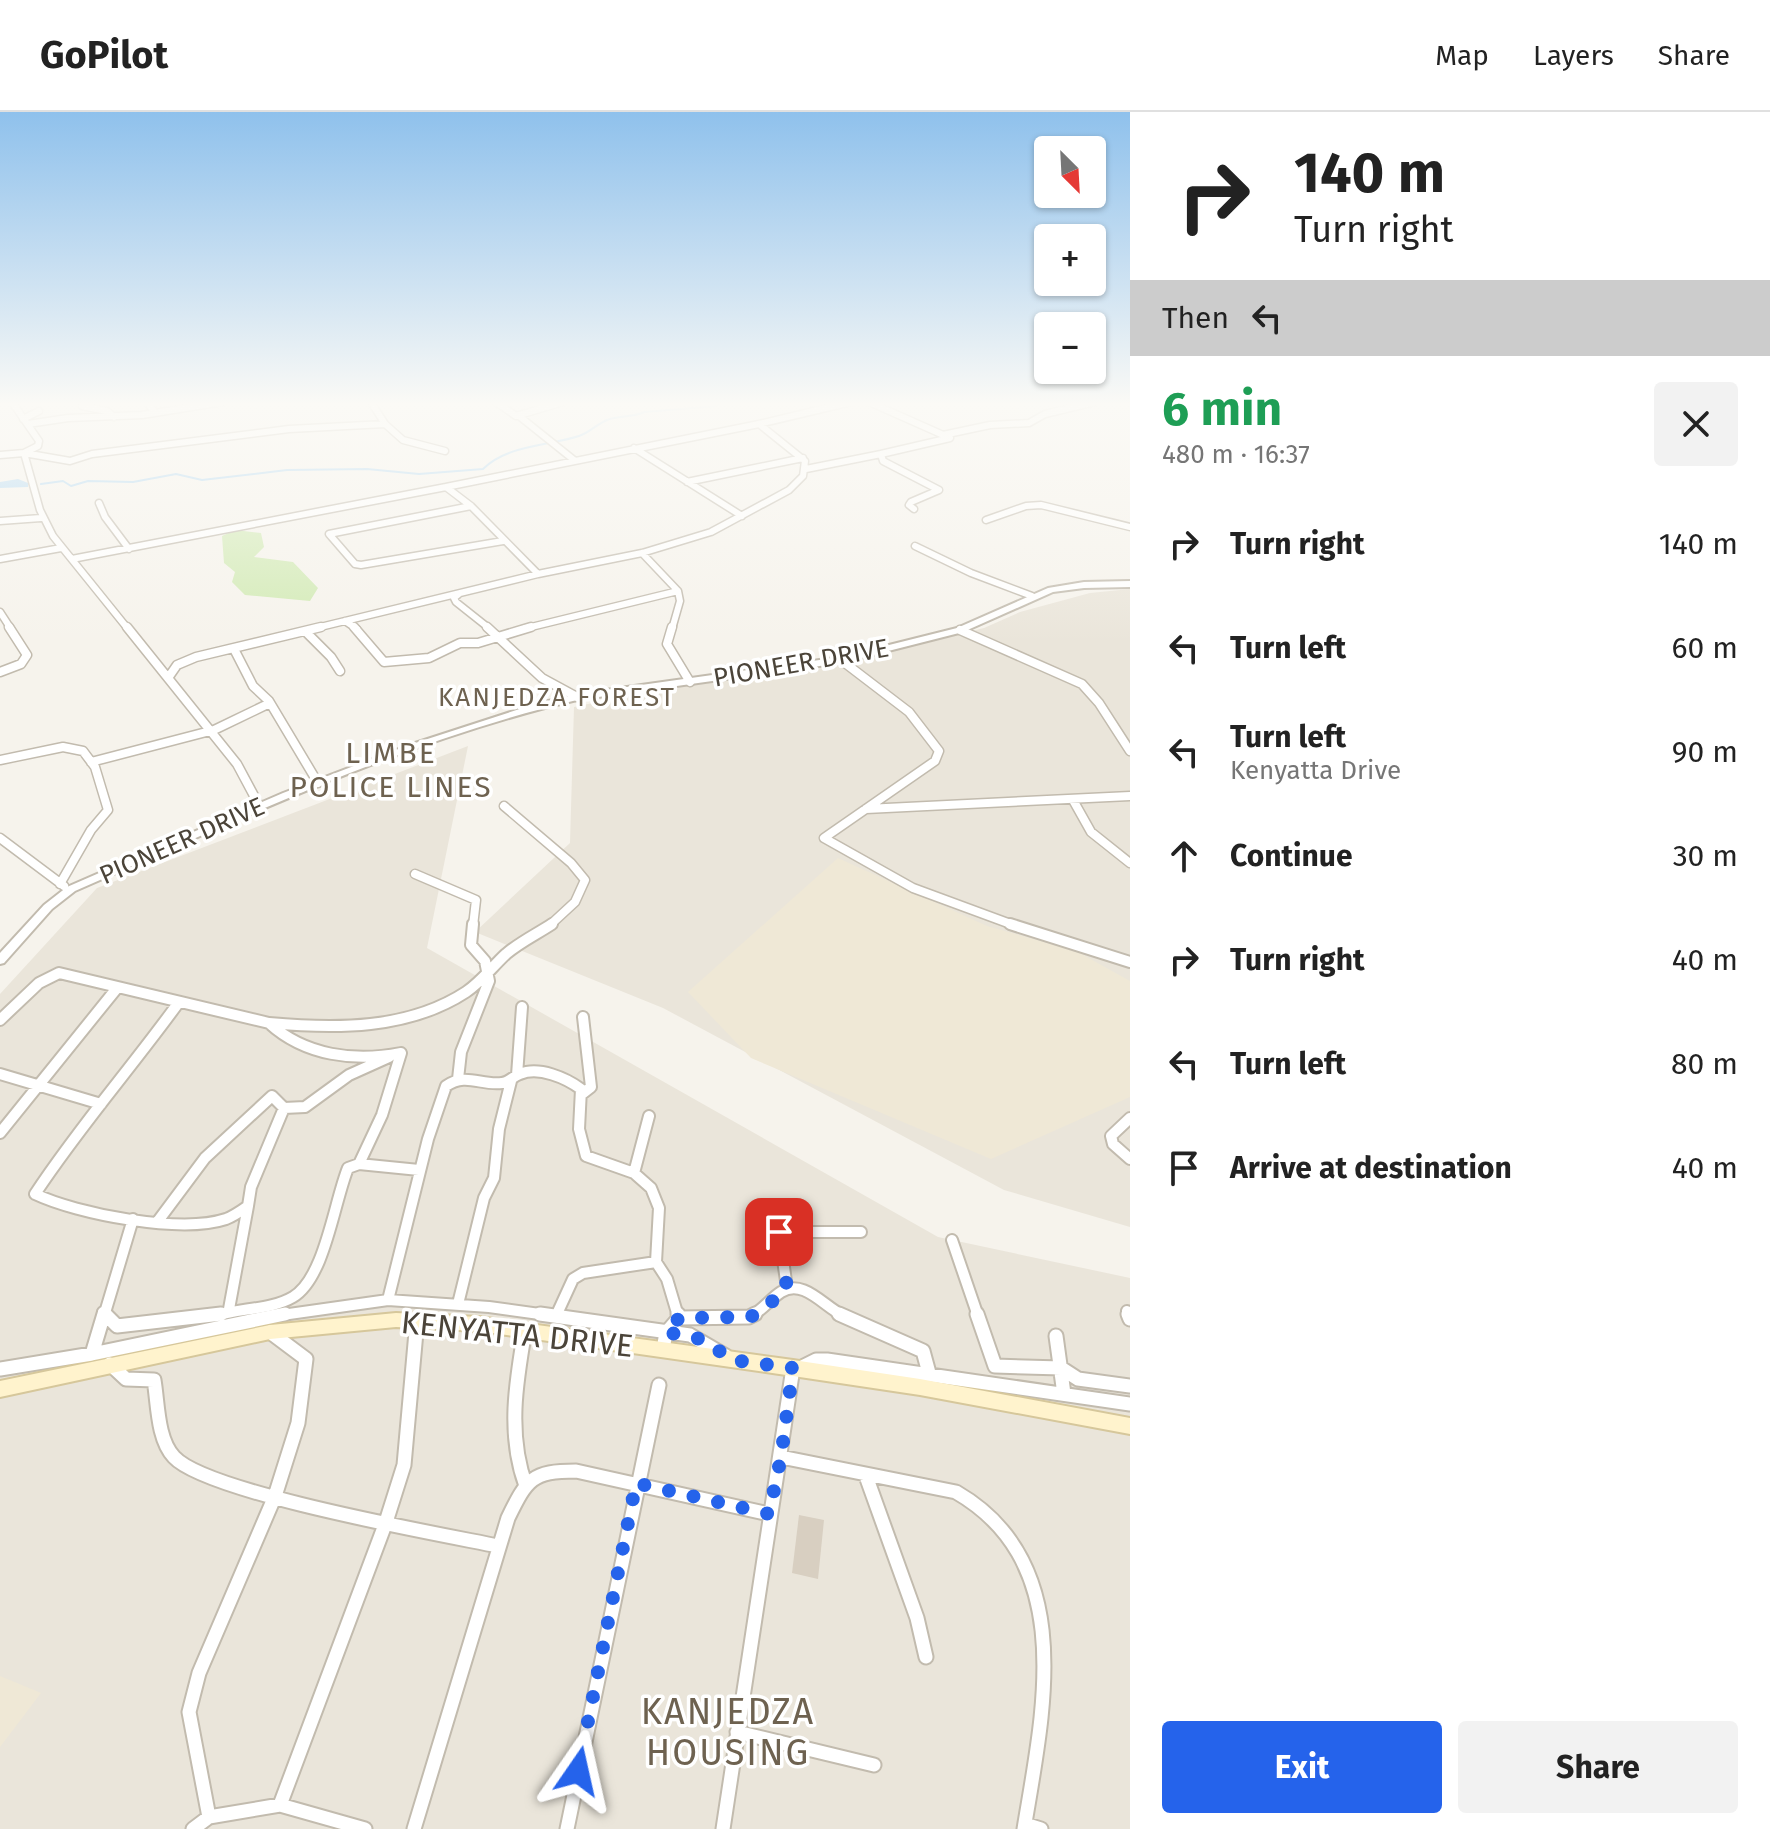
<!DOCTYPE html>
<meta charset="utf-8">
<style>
:root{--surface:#fff;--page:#f2f2f2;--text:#222;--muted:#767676;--line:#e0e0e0;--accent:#2563eb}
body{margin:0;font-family:"Fira Sans",sans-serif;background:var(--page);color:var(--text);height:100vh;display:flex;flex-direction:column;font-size:30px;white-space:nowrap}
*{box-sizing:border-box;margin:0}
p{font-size:26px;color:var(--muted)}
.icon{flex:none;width:44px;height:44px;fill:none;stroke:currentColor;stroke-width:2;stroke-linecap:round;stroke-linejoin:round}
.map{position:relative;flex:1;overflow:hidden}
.drawer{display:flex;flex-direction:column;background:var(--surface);width:640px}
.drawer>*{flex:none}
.guide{background:#fff;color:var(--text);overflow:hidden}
.needle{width:52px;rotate:156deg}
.fabs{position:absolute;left:1034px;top:24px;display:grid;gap:16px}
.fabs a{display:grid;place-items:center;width:72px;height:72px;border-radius:8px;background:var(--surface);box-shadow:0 2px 6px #0004;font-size:40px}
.pin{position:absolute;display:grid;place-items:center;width:68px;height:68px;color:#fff;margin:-34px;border-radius:16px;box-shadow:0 4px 12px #0006}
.me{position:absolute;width:88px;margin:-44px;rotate:11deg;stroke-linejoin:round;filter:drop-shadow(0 0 6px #0008)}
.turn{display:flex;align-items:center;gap:28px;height:168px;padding:0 32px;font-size:36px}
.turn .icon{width:104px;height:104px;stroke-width:2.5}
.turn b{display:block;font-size:56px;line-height:68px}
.then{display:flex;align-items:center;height:76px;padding:0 32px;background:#0003;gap:16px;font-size:30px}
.round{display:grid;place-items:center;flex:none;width:84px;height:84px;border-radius:8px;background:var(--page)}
.overview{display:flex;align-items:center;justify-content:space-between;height:136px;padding:0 32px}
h1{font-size:48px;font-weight:700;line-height:60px;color:#1e9e55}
.cta{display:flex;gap:16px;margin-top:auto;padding:16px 32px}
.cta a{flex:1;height:92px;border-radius:8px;background:var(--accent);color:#fff;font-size:32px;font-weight:700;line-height:92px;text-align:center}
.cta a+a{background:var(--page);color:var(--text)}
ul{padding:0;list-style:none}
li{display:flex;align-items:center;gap:24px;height:104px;padding:0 32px}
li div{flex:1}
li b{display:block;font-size:30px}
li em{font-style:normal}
header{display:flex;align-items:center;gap:48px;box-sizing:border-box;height:112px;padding:0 40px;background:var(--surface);border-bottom:2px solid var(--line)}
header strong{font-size:38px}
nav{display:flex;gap:44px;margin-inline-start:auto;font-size:28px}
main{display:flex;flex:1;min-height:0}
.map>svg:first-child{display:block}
.residential{fill:#eae5da}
.education{fill:#efe8d6}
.green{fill:#d2eab5}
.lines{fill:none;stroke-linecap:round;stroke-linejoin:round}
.stream{stroke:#a9d4f2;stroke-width:2}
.river{fill:#a9d4f2;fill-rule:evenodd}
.building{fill:#d8cfc1}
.minor-far3-casing{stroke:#c2bbae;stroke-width:9}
.minor-far2-casing{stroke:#c2bbae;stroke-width:11}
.minor-far1-casing{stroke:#c2bbae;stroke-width:14}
.minor-casing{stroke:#c2bbae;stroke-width:17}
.tertiary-casing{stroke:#c2bbae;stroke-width:4}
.secondary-casing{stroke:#d6c79b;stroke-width:4}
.minor-far3{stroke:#fff;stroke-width:6}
.minor-far2{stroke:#fff;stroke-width:8}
.minor-far1{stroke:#fff;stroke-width:10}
.minor{stroke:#fff;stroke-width:13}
.tertiary{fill:#fff;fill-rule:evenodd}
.secondary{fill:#fff3cd;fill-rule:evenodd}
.route{stroke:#2563eb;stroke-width:14;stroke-dasharray:0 25.2}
.labels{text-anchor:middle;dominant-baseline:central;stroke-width:7;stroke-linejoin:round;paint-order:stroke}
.street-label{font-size:26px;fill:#4b4439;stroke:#fff}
.far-quarter-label{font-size:26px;letter-spacing:2px;fill:#6e6250;stroke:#fff}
.quarter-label{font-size:30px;letter-spacing:2px;fill:#6e6250;stroke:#fff}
.near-street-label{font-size:32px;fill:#4b4439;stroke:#fff}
.near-quarter-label{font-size:36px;letter-spacing:2px;fill:#6e6250;stroke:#fff}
</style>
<header>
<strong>GoPilot</strong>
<nav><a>Map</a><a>Layers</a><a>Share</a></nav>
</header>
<main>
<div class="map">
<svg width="1130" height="1717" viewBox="0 0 1130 1717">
<rect width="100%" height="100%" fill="#f6f3ec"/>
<!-- residential -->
<path class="residential" d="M1130,477V1115L1004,1078L663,896L475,820L570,731L574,595L649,579L822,556L984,516L1020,500L1090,481Z
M468,634L427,836L938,1125L1130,1166V1717H0V882L97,776Z"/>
<!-- education -->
<path class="education" d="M838,746L987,814L1076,839L1130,869V985L991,1047L751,946L688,880Z
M0,1564L41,1581L0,1635Z"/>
<!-- green -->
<path class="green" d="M235,418L261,421L264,435L254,445L293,450L318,476L310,489L245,483L232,470L235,460L224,451L222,424Z"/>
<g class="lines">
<!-- stream -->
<path class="stream" d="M41,372L63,369L71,374L88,369L133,370L176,362L202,368L287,358L367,357L419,362L483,357C507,333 548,334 579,324C589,321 597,312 607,308C619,303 632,306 644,300L717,294L721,290"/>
<!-- river -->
<path class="river" d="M18,367L28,371V375L0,376V370Z"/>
</g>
<!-- building -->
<path class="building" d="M799,1403L824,1408L818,1467L792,1461Z"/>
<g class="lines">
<defs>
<path id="minor-far3" d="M147,290L155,301
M496,290L516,304L563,290
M869,290L950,326L881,342
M82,294L107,299L114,305
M519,304L574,348
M23,307L39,299
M28,312L68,306L142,303L223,290
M385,312L403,328L445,339
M943,323L990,313L1029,311L1045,302L1095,290
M634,336L742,404
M24,341L40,398L53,424L128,517
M24,341L70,349L92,342L289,317L385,312L371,290
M0,343L24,341L38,334L39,329L12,290
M806,357L881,342L883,349L939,378L911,390L909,393L914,397
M687,370L803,346
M446,375L759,312L851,290
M99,391L105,405L129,437
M471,394L329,422L355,452L361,453L503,429
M986,408L1026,394L1041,393L1130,415
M0,409L41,406
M915,434L971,461L1032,484
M0,447L61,436
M72,447L446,375L471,394L538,462L312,517
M538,462L642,441L711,420L789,378L803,364L805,349L759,312
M459,482L454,486L456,490L490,517
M0,500L11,517
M345,509L357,517
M523,517L678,479L642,441
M672,517L680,489L678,479"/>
<path id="minor-far2" d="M127,515L237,652L260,695
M354,515L384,550L429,546L460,531H478L531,515
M487,515L542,566L577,585
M672,515L667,532L690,570
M960,518L1082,572L1099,591L1130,639
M306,520L331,545L340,559
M234,537L253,574L269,589L318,671
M841,548L909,600L939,639L935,649L824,726L913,776L1016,814
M0,560L21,552L27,543L9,515
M168,566L177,553L196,545L321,515
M0,648L63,635L83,639L95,655L108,698L91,718L60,772
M91,650L214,618L270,591
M1073,688L1091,720L1130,751
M504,694L571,751L585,768L575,790L549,814
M866,697L1130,684
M0,726L64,774
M415,762L476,788L473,814"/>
<path id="minor-far1" d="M1010,812L1130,850
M179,890C132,955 79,1015 35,1082C77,1102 181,1122 226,1107C234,1104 241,1099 248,1094L251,1075L284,996
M0,908L39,871L59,861L269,911C305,944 355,950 401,941L382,1003L359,1052
M269,911C335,917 408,918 466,880C481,870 493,854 506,842C520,830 537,822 552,812
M0,962L101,992
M517,963L522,895
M458,967L461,940L489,869L485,849L471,833L473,812
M582,982L591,975L583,905
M1130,1006L1111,1024L1113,1032L1130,1047
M0,1021L117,876
M634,1061L649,1004
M158,1109L205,1046L272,984L284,996L305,995L349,963L389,945
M952,1128L978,1204
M787,1176L779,1120H861
M388,1188L428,1027L446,974C466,960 481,974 502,971C510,970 513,964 520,962C539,954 566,966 581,977L579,1017L586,1044L634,1061L651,1076L659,1096L656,1150L667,1167L678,1204
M458,1192L484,1086L494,1066L499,1017L511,969
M229,1197L248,1094
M1127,1199L1129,1204
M103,1200L107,1204
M104,1204L133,1107
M215,1204C239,1196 271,1198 293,1185C325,1166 334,1090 348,1056L359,1052L419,1058
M275,1204L388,1188L489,1195L554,1204
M556,1204L573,1167L583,1161L656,1150
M751,1204C763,1198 770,1187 781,1180C804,1166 824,1195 844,1204"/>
<path id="minor" d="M105,1202L117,1214L221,1202
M540,1202L690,1223L726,1244
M839,1202L923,1239L929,1261
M977,1202L995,1254L1061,1256L1078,1267L1130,1274
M1128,1202L1130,1207
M679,1206L749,1205L755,1202
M525,1218C516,1270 507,1323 526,1374
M1056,1224L1064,1282
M663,1237L666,1221L679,1206L678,1202
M92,1242L104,1202
M110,1252L126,1267L154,1268C158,1291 157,1327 174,1345C207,1381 439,1422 498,1434
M802,1255L816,1248H827L1130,1292
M0,1257L92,1242L285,1202
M781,1345L956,1380C1079,1451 1043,1601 1024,1717
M866,1364L917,1506L926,1545
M737,1620L874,1653
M280,1693L386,1410L404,1353L417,1209
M209,1705L189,1600L199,1561L275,1384L298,1311L306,1247L270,1220
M1025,1712L1041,1717
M193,1717L209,1705L280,1693L365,1717
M414,1717L508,1406C527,1367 532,1359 576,1359L769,1402
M567,1717L659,1273
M723,1717L793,1256"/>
<path id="tertiary" d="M1130,469V475L1084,476L1053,480L963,520L841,551L577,588C403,629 238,708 75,779L52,797L4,851L0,852V841L44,793L67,775L283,681L409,633L532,593L577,582L841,545L957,516L1048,476L1084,470Z"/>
<path id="secondary" d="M396,1201L479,1205L793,1248L920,1267L1130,1306V1322L920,1283L793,1264L479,1219L396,1215L270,1227L0,1285V1269L270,1213Z"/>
</defs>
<!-- minor-far3 casing -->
<use href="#minor-far3" class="minor-far3-casing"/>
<!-- minor-far2 casing -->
<use href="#minor-far2" class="minor-far2-casing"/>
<!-- minor-far1 casing -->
<use href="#minor-far1" class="minor-far1-casing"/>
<!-- minor casing -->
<use href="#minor" class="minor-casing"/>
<!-- tertiary casing -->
<use href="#tertiary" class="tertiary-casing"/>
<!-- secondary casing -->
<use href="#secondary" class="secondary-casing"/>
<!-- minor-far3 -->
<use href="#minor-far3" class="minor-far3"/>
<!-- minor-far2 -->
<use href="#minor-far2" class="minor-far2"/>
<!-- minor-far1 -->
<use href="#minor-far1" class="minor-far1"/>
<!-- minor -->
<use href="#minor" class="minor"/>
<!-- tertiary -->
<use href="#tertiary" class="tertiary"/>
<!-- secondary -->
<use href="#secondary" class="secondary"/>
</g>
<!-- sky -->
<linearGradient id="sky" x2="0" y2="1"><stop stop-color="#8fc1ec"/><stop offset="0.55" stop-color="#fbfaf6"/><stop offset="1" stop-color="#fbfaf6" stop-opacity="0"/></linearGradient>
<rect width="1130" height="531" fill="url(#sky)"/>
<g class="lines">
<!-- route -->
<path class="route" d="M578,1659L636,1371L769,1402L781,1345L793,1256L732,1248L708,1231L690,1223L666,1221L679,1206L749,1205L758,1202L787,1176L779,1120"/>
</g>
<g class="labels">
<!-- street labels -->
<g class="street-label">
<text transform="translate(801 551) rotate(-10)">PIONEER DRIVE</text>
<text transform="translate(182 729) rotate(-24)">PIONEER DRIVE</text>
</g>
<!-- far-quarter labels -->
<g class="far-quarter-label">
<text x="557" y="585">KANJEDZA FOREST</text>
</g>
<!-- quarter labels -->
<g class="quarter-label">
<text x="391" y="641">LIMBE<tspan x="391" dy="34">POLICE LINES</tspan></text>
</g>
<!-- near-street labels -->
<g class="near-street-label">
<text transform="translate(517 1222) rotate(6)">KENYATTA DRIVE</text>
</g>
<!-- near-quarter labels -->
<g class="near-quarter-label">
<text x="728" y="1600">KANJEDZA<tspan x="728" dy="41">HOUSING</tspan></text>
</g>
</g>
</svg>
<div class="fabs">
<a><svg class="needle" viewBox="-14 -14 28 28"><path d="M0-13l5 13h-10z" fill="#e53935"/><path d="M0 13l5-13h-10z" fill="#767676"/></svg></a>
<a>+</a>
<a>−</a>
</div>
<div class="pin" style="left:779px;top:1120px;background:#d93025"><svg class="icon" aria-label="arrive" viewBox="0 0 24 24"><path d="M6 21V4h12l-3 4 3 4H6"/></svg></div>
<svg class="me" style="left:578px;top:1659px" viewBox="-20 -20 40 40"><path d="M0-17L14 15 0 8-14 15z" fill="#2563eb" stroke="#fff" stroke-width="4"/></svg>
</div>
<section class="drawer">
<div class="guide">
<div class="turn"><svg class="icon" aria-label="right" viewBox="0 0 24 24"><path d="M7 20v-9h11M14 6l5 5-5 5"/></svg><div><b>140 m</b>Turn right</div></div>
<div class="then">Then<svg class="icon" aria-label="left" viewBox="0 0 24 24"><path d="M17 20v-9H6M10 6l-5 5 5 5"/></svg></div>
</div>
<div class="overview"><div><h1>6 min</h1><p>480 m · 16:37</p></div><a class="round"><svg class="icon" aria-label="close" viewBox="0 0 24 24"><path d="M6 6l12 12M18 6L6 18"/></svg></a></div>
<ul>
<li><svg class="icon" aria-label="right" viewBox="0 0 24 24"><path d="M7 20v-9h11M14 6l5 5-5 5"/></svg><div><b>Turn right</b></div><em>140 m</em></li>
<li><svg class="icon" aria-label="left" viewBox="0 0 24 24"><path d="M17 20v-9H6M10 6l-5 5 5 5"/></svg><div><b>Turn left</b></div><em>60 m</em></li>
<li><svg class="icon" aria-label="left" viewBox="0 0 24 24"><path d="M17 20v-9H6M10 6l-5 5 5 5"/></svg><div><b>Turn left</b><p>Kenyatta Drive</p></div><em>90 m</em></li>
<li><svg class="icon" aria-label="ahead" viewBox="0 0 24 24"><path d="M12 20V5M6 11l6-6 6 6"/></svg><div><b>Continue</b></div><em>30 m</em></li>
<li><svg class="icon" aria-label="right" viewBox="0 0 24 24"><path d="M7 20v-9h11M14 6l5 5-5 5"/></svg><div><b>Turn right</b></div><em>40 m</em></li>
<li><svg class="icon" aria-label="left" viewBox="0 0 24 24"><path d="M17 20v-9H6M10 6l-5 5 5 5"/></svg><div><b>Turn left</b></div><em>80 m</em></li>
<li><svg class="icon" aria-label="arrive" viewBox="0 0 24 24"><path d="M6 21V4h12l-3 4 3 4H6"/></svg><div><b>Arrive at destination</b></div><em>40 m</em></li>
</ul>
<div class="cta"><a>Exit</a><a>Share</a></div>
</section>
</main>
